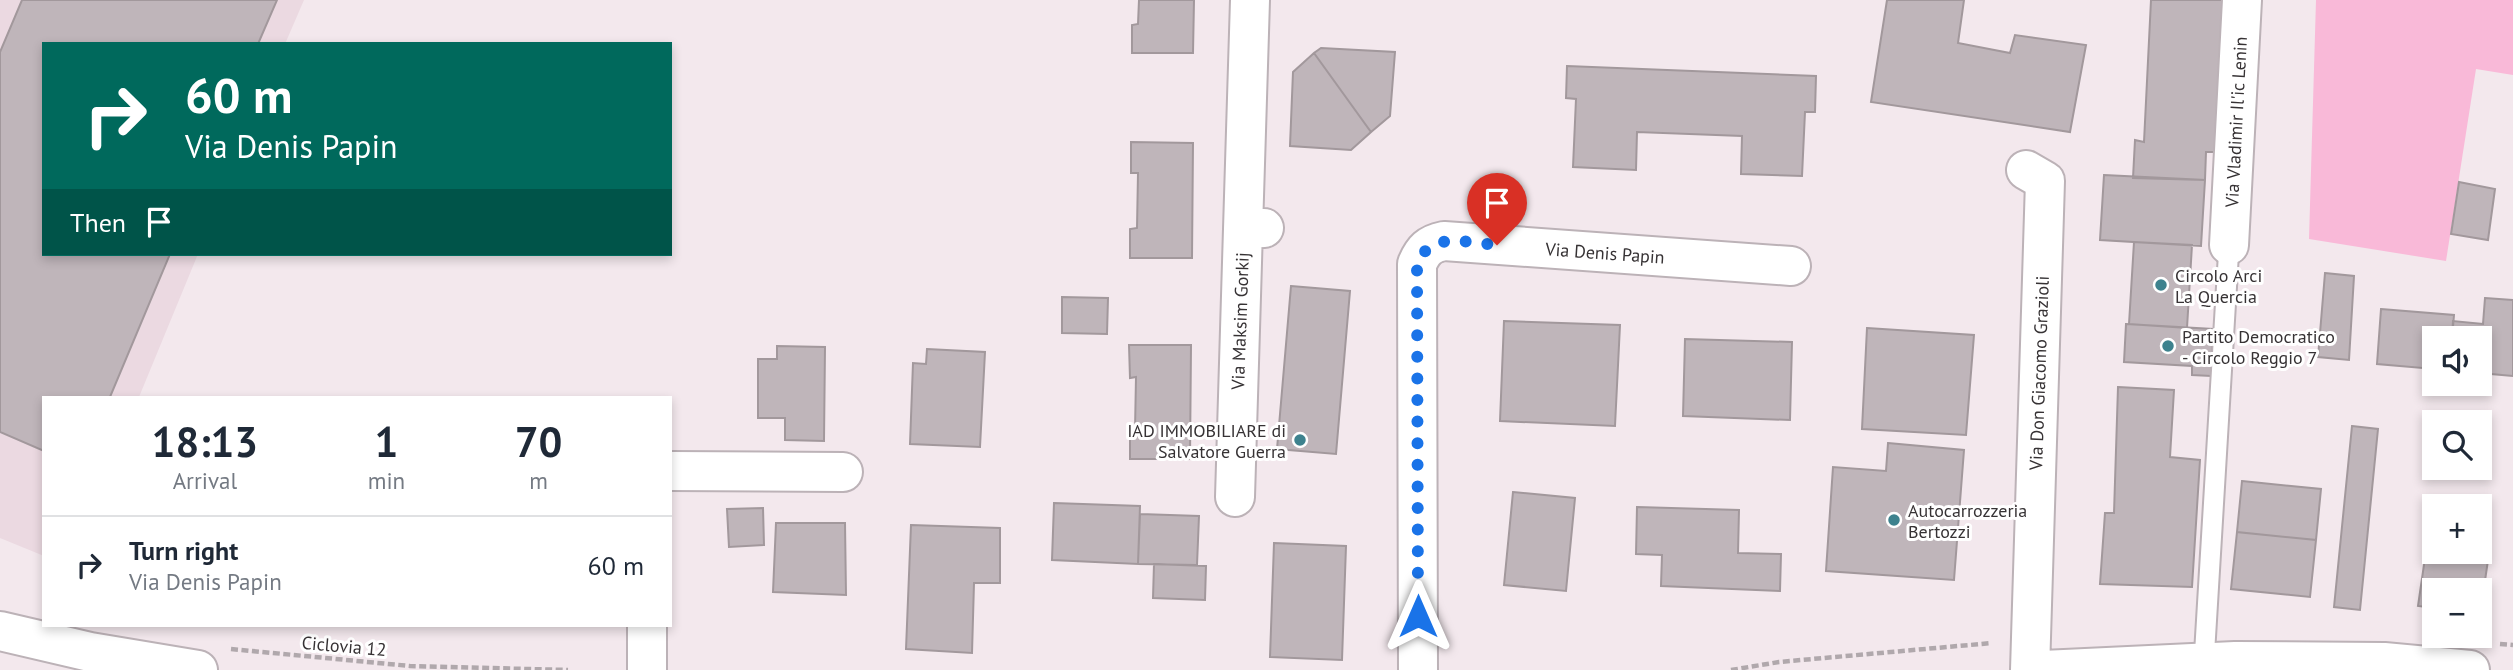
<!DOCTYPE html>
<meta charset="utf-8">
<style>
:root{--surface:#fff;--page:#f6f6f7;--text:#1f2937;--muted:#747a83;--line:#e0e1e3}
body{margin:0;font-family:"PT Sans",sans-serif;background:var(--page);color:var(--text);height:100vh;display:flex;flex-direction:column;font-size:26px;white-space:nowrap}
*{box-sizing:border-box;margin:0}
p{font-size:23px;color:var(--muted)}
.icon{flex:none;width:38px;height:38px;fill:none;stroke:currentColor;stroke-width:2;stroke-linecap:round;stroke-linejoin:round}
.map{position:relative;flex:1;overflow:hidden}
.sheet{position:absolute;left:42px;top:396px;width:630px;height:231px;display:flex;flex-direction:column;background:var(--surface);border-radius:0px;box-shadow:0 4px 10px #0003}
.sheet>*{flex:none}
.hud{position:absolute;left:42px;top:42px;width:630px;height:214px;border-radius:0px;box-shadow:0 4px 10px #0003;background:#00695c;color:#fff;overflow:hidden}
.fabs{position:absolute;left:2422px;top:326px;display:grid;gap:14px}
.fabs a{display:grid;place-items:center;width:70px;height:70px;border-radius:0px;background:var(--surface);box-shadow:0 4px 10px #0003;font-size:35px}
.pin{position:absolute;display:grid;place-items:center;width:60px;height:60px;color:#fff;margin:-72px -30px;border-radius:50% 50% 50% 0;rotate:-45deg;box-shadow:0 0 7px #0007}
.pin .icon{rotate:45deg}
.me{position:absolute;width:77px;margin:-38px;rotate:0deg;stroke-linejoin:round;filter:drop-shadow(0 0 5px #0008)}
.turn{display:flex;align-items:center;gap:24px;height:147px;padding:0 28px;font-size:32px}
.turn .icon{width:91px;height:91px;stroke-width:2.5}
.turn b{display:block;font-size:49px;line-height:60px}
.then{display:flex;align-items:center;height:66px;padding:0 28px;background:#0003;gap:14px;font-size:26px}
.eta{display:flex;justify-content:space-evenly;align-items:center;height:119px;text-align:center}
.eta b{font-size:42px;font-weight:800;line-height:49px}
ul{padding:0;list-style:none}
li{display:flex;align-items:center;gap:21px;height:98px;padding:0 28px;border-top:2px solid var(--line)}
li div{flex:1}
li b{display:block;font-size:26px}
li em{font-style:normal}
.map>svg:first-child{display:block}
.built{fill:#ebd9e1}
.green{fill:#f9b9d8}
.building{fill:#bfb5ba;stroke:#a2989c;stroke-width:2}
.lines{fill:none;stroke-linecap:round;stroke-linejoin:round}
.lane-casing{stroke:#bcb2b7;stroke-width:23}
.street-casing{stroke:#bcb2b7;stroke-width:42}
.path{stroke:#b0a8ac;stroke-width:4.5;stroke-dasharray:7 3.5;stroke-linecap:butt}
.lane{stroke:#fff;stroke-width:19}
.street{stroke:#fff;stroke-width:38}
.route{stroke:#1a73e8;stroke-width:12;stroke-dasharray:0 21.6}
.poi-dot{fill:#3d828e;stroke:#fff;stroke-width:2.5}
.labels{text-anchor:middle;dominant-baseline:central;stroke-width:6;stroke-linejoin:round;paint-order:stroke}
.street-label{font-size:18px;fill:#363234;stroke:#fff}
.poi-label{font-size:18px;fill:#363234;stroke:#fff;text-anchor:start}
</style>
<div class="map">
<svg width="2513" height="670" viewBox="0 0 2513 670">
<rect width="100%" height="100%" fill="#f3e8ed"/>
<!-- built -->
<path class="built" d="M0,0H304L285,44H44V254H198L139,397H44V556L0,538Z"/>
<!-- green -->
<path class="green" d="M2316,0H2513V75L2476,69L2446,261L2309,239Z"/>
<!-- building -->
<path class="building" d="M22,0H277L258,44H44V254H170L110,397H44V451L0,432V52Z
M1139,0H1194L1193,53H1132V25L1138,24Z
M1887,0H1964L1958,43L2010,53L2015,35L2086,45L2070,132L1871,102Z
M2151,0H2230L2217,152H2206L2205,180L2133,178L2135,140L2144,142Z
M1321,48L1395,52L1390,116L1371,132L1314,53Z
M1314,53L1371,132L1351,150L1290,146L1293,72Z
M1567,66L1816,76L1815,112H1805L1802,176L1741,174L1742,136L1637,132L1636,170L1573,167L1576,99L1566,98Z
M1131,142L1193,143L1192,258H1130V229L1137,228L1138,173H1131Z
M2104,175L2205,180L2201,246L2100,240Z
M2459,182L2495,189L2488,240L2451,234Z
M2134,242L2192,245L2187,328L2129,324Z
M2325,273L2354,276L2349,360L2318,357Z
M1291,286L1350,291L1336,454L1277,449Z
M1062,297L1108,298L1107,334L1062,333Z
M2485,298L2513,300V376L2480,373V338H2452L2453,321L2483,324Z
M2381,309L2454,315L2452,338H2434V369L2377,364Z
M1504,321L1620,325L1615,426L1500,421Z
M2126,324L2213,329L2211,376L2192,375V366L2124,362Z
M1867,328L1974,335L1966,435L1862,429Z
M1685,339L1792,342L1790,420L1683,416Z
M1129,345H1191L1190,459H1130V430H1135L1136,377L1130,378Z
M777,346L825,347L824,441L785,440V418H758V359H777Z
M927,349L985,352L980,447L910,444L913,363L926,364Z
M2118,387L2174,390L2170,457L2200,460L2192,587L2100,584L2105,513H2114Z
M2352,426L2378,429L2360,610L2334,607Z
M1888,443L1964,450L1954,580L1826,571L1833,467L1886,471Z
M2242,481L2321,489L2316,540L2237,532Z
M1513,492L1575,498L1566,591L1504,585Z
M1054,503L1140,506L1138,564L1052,560Z
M1637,507L1739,510L1738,553L1781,554L1780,591L1661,586L1662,555L1636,554Z
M763,508L764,545L729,547L727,509Z
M1140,514L1199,516L1197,565L1138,564Z
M776,523H845L846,595L773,592Z
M911,525L1000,528V583H974L972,653L906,649Z
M2237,532L2316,540L2310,597L2231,589Z
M1274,543L1346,546L1342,660L1270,657Z
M2426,551L2488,560L2480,615V590H2434V608L2418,606Z
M1154,564L1206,566L1205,600L1153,598Z"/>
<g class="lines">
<defs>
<path id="lane" d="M2204,662L2229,245"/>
<path id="street" d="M1250,0L1243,229L1264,228
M2026,170L2045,181L2030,670
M2229,245L2242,0
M670,471L843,472
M1235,497L1243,229
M0,631L90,652L198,670
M647,670V625
M1418,670L1417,264C1423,250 1429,244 1444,241L1791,266
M2043,670L2235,661L2384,662L2470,670"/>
</defs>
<!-- lane casing -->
<use href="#lane" class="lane-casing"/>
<!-- street casing -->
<use href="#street" class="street-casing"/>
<!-- path -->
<path class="path" d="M2500,644L2513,645
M231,649L410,666L568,670
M1731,670L1779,662L1992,643"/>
<!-- lane -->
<use href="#lane" class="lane"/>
<!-- street -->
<use href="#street" class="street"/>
</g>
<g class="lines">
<!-- route -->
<path class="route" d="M1418,616L1417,264C1431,230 1467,243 1497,245"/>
</g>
<!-- markers -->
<g class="poi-dot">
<circle cx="2161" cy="285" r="7"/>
<circle cx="2168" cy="346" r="7"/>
<circle cx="1300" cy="440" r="7"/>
<circle cx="1894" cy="520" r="7"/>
</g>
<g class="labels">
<!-- street labels -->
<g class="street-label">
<text transform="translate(2236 122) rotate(-87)">Via Vladimir Il'ic Lenin</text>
<text transform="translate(1605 253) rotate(4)">Via Denis Papin</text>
<text transform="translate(1240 321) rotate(-88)">Via Maksim Gorkij</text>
<text transform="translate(2039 373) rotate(-88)">Via Don Giacomo Grazioli</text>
<text transform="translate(344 646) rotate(5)">Ciclovia 12</text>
</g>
<!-- poi labels -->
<g class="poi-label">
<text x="2175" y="275">Circolo Arci<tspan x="2175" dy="21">La Quercia</tspan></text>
<text x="2182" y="336">Partito Democratico<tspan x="2182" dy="21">- Circolo Reggio 7</tspan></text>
<text x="1286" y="430" text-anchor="end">IAD IMMOBILIARE di<tspan x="1286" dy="21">Salvatore Guerra</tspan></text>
<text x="1908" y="510">Autocarrozzeria<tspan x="1908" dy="21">Bertozzi</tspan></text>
</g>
</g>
</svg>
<div class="fabs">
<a><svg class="icon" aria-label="sound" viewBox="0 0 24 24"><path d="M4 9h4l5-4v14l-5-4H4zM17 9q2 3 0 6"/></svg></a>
<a><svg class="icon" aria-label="search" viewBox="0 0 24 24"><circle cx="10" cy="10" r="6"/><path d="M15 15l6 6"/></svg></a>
<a>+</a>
<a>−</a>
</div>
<div class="pin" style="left:1497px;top:245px;background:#d93025"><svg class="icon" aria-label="arrive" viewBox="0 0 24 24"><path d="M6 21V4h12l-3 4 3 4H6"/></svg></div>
<svg class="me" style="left:1418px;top:616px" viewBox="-20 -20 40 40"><path d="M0-17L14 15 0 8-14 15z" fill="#1a73e8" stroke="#fff" stroke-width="4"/></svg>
<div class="hud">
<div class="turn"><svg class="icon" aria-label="right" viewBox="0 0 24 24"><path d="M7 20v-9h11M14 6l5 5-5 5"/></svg><div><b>60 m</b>Via Denis Papin</div></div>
<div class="then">Then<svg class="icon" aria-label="arrive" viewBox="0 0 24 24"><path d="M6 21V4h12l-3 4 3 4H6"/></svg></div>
</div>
<section class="sheet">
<div class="eta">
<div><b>18:13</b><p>Arrival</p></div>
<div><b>1</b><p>min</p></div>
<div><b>70</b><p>m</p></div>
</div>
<ul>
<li><svg class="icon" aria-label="right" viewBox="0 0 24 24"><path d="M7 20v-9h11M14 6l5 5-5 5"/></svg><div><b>Turn right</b><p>Via Denis Papin</p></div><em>60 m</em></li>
</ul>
</section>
</div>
